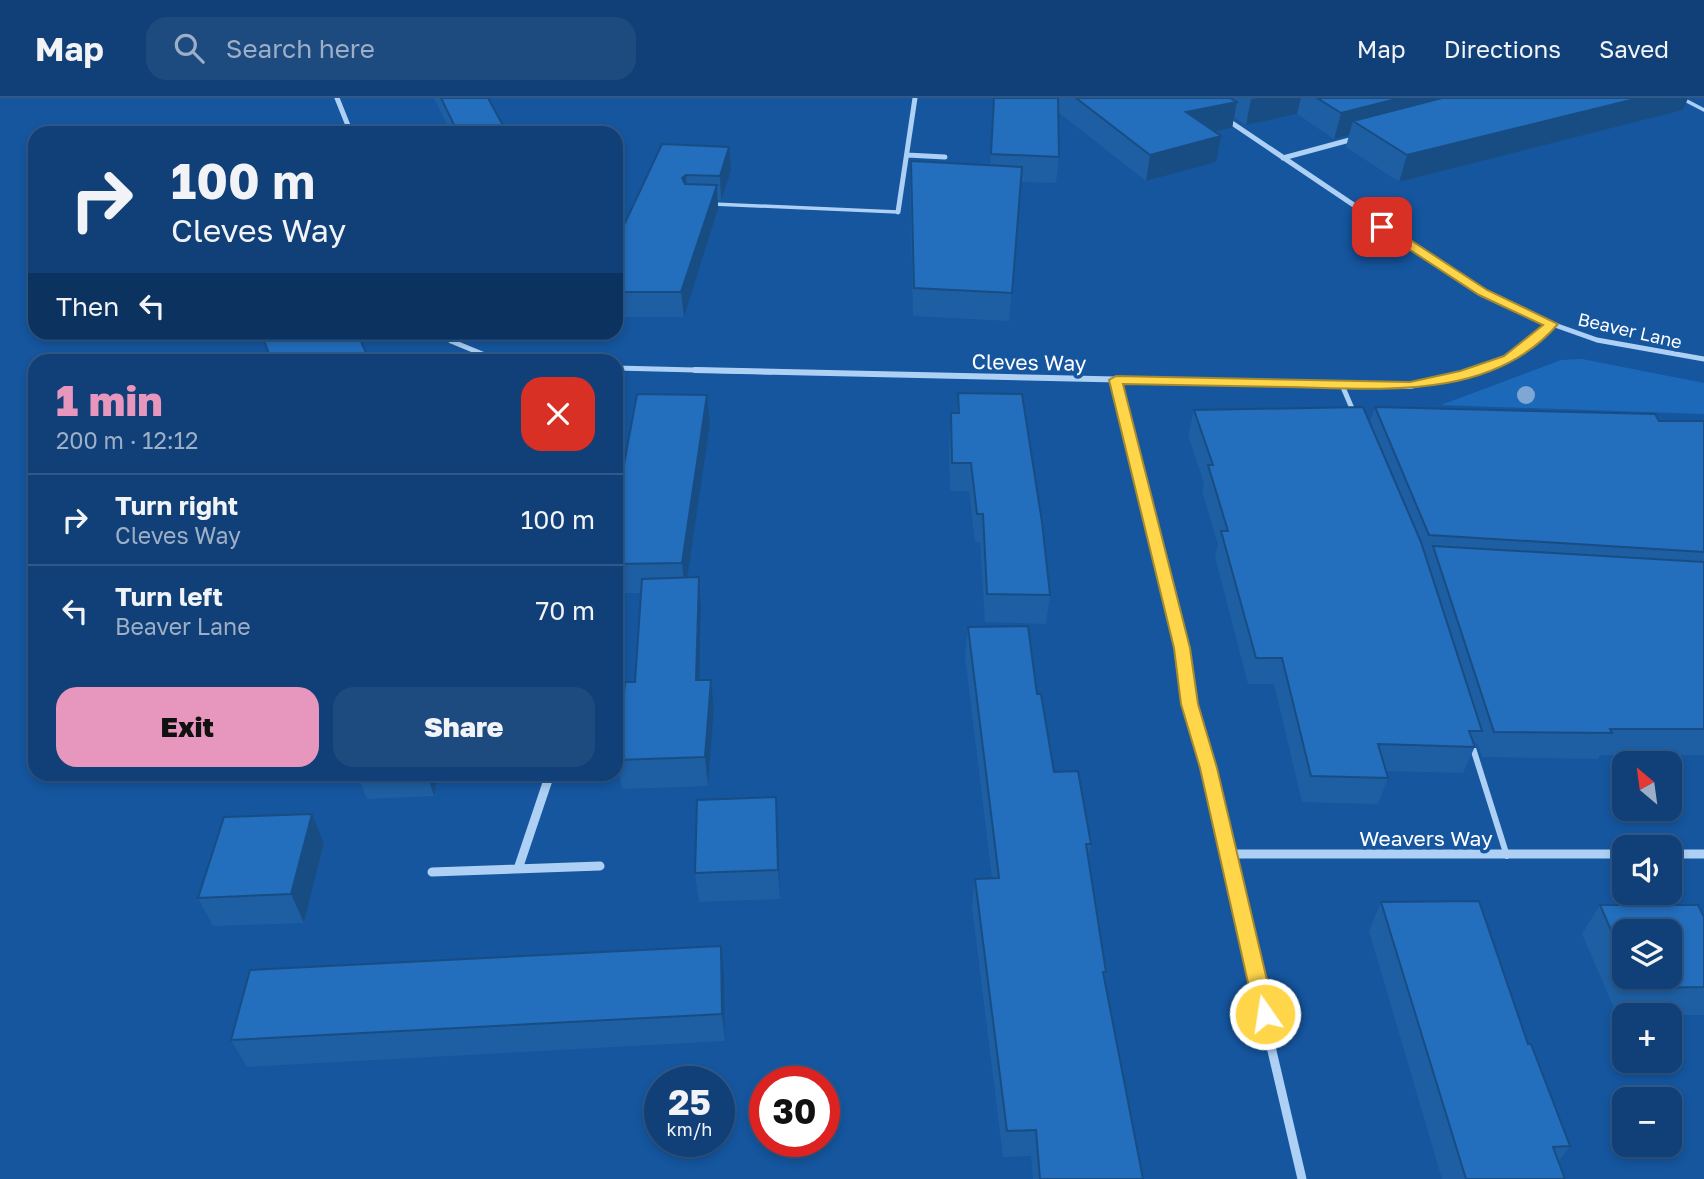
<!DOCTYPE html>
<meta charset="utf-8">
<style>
:root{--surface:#104077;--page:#1e4b7f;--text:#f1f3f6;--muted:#9cafc6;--line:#305989;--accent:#e797bd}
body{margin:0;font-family:"Golos Text",sans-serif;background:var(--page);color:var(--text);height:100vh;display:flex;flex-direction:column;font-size:26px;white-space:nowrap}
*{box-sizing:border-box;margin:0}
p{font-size:23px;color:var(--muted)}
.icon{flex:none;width:38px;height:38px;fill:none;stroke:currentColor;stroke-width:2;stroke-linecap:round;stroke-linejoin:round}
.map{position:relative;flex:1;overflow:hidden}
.sheet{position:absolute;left:28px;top:256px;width:595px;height:427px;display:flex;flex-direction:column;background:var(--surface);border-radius:21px;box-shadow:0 4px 10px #0003,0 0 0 2px var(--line)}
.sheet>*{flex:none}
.top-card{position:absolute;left:28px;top:28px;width:595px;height:214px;border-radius:21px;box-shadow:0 4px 10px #0003,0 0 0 2px var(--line);background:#104077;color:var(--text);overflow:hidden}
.needle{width:46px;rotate:331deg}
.buttons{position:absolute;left:1612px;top:653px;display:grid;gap:14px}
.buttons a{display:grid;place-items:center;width:70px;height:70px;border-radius:14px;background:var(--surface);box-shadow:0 4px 10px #0003,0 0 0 2px var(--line);font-size:35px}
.speed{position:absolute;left:644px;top:968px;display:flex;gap:14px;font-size:35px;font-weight:700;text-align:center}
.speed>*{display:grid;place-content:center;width:91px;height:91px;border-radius:50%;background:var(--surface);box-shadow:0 4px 10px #0003,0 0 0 2px var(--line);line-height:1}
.speed small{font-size:18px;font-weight:400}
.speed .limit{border:10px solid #d22;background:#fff;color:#111}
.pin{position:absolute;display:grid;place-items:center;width:60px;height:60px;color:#fff;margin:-30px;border-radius:14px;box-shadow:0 4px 10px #0006}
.me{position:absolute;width:77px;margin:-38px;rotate:347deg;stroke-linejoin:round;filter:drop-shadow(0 0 5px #0008)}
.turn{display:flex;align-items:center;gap:24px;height:147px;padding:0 28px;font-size:32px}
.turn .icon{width:91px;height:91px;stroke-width:2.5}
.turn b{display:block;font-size:49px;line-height:60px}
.then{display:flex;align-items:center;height:66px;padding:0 28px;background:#0003;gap:14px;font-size:26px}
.round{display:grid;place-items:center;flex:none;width:74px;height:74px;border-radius:21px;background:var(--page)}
.summary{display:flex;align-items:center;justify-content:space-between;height:119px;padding:0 28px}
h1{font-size:42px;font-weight:800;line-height:52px;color:var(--accent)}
.cta{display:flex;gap:14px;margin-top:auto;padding:14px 28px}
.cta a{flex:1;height:80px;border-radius:21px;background:var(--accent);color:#111;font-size:28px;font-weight:800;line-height:80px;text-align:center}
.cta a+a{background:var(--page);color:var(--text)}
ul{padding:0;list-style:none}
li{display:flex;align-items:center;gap:21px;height:91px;padding:0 28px;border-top:2px solid var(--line)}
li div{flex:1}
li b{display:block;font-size:26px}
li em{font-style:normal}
header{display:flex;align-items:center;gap:42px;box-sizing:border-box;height:98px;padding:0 35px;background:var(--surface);border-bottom:2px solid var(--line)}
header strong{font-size:33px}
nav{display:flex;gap:38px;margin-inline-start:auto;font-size:24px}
.search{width:490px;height:63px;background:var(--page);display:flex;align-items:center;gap:18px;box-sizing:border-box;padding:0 24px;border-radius:21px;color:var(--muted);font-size:26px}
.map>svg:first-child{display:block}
.green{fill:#1d69b9}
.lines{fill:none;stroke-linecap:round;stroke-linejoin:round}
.lane-far2{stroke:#add0f4;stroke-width:3.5}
.lane-far1{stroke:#add0f4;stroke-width:5}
.lane{stroke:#add0f4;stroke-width:6}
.street-far2{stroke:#add0f4;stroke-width:5}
.street-far1{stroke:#add0f4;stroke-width:6}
.street{stroke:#add0f4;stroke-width:9}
.tree{fill:#7fa7d3}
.wall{fill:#1e5fa3;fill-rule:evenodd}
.shaded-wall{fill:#184d84}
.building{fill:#236ebd;stroke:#184d84;stroke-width:2}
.route{fill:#ffd54a;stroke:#a68a30;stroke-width:2}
.labels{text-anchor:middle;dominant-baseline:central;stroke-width:7;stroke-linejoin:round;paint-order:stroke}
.far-street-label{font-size:18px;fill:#fff;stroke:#15569f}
.street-label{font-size:21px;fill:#fff;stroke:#15569f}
</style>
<header>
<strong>Map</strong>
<div class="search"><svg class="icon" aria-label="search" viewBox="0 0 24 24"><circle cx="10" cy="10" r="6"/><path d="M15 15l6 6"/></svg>Search here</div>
<nav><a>Map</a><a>Directions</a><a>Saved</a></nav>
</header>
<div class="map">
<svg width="1704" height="1081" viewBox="0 0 1704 1081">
<rect width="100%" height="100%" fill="#15569f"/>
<!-- green -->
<path class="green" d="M1582,261L1704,285V316L1441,307L1561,262Z"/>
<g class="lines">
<!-- lane-far2 -->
<path class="lane-far2" d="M1681,0L1704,12
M713,106L898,114"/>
<!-- lane-far1 -->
<path class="lane-far1" d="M1342,287L1354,315"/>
<!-- lane -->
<path class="lane" d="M1472,647L1507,758"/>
<!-- street-far2 -->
<path class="street-far2" d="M337,0L351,35
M1226,21L1483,194L1552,226L1597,242L1704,261
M907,57L945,59
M1283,60L1357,40
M898,114L915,0
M443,234L451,243L497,262
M616,270L772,274
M1474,274L1509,261L1552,226"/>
<!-- street-far1 -->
<path class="street-far1" d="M695,272L1410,288L1479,272
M1116,282L1182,550L1196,626"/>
<!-- street -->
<path class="street" d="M1195,624L1302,1081
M1228,756H1624
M1670,756H1704
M518,771L550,676
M432,774L600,768"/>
</g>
<!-- trees -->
<circle class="tree" cx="1526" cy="297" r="9"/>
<!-- wall -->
<path class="wall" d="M434,0H488L507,35H451Z
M994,0H1688L1683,12L1399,84L1346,49L1349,37L1334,41L1297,16L1246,27L1234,19L1232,30L1214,34L1216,64L1146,83L1058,14L1059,59L1056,85L1021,84L1009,223L913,218L910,89L911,63L990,67Z
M662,46L731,73L721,102H718V111L684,219H616V144Z
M958,295L1050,497L1046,526L985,524L980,444H975L969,393H950L949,343L951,315H957Z
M1375,309L1659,323H1704V657H1600L1598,661L1482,659L1477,644L1463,675L1386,673L1388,680L1378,706L1302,704L1274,586H1248L1215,459L1218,447L1202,393L1204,385L1188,338L1194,312L1370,324Z
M710,326L687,479H699L701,508L700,582H711L714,611L708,688L622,691L617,662L635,584L641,495H616V409Z
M968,529L1037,596L1054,674L1091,746L1088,761L1106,874L1105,881L1143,1081H1033L1031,1058L1003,1059L972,809L975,781L992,780L965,558Z
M357,676H438L434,698L367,701Z
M776,699L780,801L699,804L695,775Z
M312,716L324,745L304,825L213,828L198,800Z
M1381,804L1528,946L1570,1048L1559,1063L1565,1081H1442L1369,833Z
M1600,807L1704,819V917H1617L1582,836ZM1624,833L1670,878H1624Z
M724,876L725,943L247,969L231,942Z"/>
<!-- shaded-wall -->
<path class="shaded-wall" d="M1257,0H1301L1297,16L1246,27L1251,1Z
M1400,0H1490L1353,23L1349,37L1334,41L1341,15Z
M1639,0H1688L1683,12L1399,84L1407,57Z
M1237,4L1232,30L1181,40L1186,14Z
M1221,38L1216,64L1146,83L1150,57Z
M729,49L731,73L721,102L720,78Z
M686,77L688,101L682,80Z
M717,87L718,111L684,219L681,194Z
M707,297L710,326L685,495L682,465Z
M699,479L701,508L699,612L696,582Z
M711,582L714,611L708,688L705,659Z
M427,676H438L434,698Z
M776,699L778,728L780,801L778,772Z
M312,716L324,745L304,825L291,796Z
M721,848L724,876L725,943L722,916Z"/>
<!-- building -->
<path class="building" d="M441,0H488L507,35H458Z
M994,0H1058L1059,59L991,56Z
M1076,0H1230L1237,4L1186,14L1221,38L1150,57Z
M1317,0H1400L1341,15Z
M1442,0H1639L1407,57L1353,23Z
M662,46L729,49L720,78L686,77L682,80L685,86L717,87L681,194H616V144Z
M911,63L1022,69L1012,195L914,190Z
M271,234H357L369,262H271L264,242L273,240Z
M958,295L1022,296L1042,424L1050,497L987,496L983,416H977L971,365H952L951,315H959Z
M637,296L707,297L682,465L616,466V409Z
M1363,309L1421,444L1482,633H1469L1475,649L1378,646L1388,680L1311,678L1282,560H1256L1221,433H1228L1208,367H1213L1194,312Z
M1375,309L1655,316L1659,323H1704V454L1429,437Z
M1433,448L1704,464V631H1610L1612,635L1494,634Z
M699,479L696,582H711L705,659L617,662L625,584H635L642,481Z
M1028,528L1037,596H1041L1054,674L1078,673L1091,746H1086L1106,874H1103L1143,1081H1040L1036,1032L1007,1033L975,781L999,780L968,529Z
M776,699L778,772L695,775L697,702Z
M312,716L291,796L198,800L224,719Z
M1479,803L1528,946H1531L1570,1048L1553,1049L1565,1081H1466L1381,804Z
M1600,807H1698L1704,819V889L1636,890L1631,878H1670V833H1624V862Z
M721,848L722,916L231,942L250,872Z"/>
<!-- route -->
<path class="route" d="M1378,126H1386L1487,192L1558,226C1492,303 1380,291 1288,289C1233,288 1178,287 1123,286L1190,550L1198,606L1217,670L1275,916L1272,922L1265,925L1258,922L1255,916L1200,670L1181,606L1174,550L1109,282L1116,278L1410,284L1460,273L1504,258L1543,227L1479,197L1378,131Z"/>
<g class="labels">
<!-- far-street labels -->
<g class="far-street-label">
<text transform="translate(1630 232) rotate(13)">Beaver Lane</text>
</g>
<!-- street labels -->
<g class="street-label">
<text transform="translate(1029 264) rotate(1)">Cleves Way</text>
<text x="1426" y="740">Weavers Way</text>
</g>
</g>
</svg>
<div class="buttons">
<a><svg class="needle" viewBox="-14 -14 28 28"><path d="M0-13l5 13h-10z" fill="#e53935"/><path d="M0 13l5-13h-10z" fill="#9cafc6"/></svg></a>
<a><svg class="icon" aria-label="sound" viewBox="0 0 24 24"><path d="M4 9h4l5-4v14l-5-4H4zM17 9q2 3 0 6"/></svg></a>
<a><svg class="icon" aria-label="layers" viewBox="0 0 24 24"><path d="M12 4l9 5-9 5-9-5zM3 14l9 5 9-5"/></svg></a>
<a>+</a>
<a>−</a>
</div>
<div class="speed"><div>25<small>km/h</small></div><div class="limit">30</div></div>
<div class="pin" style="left:1382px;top:129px;background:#d93025"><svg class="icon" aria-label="arrive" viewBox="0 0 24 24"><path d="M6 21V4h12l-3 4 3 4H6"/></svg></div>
<svg class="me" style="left:1265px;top:916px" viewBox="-20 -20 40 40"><circle r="17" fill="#ffd54a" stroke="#fff" stroke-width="3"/><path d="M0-11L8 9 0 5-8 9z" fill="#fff"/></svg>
<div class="top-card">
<div class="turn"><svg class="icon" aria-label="right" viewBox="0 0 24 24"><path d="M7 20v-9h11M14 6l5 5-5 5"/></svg><div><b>100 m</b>Cleves Way</div></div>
<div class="then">Then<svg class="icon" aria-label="left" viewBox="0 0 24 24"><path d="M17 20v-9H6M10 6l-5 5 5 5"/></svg></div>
</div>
<section class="sheet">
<div class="summary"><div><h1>1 min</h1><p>200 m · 12:12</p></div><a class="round" style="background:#d93025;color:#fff"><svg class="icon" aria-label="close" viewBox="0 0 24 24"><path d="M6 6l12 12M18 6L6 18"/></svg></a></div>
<ul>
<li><svg class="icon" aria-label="right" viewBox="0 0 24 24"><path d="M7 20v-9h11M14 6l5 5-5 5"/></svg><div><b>Turn right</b><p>Cleves Way</p></div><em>100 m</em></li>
<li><svg class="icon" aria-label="left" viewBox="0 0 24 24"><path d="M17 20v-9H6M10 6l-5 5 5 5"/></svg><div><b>Turn left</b><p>Beaver Lane</p></div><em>70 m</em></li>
</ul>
<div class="cta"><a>Exit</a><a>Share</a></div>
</section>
</div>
